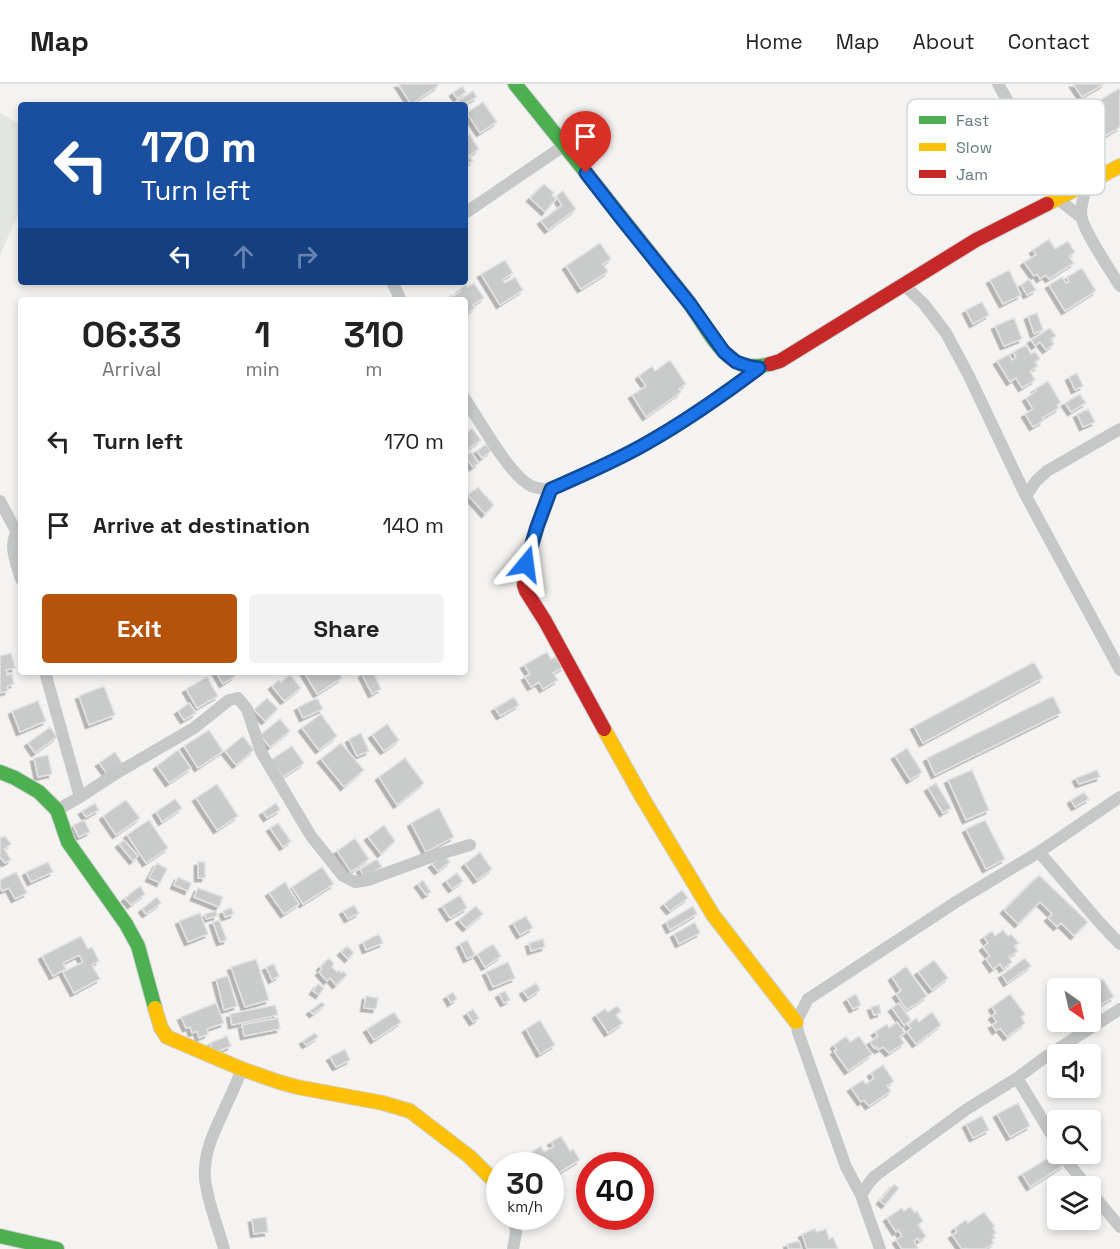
<!DOCTYPE html>
<style>
:root{--surface:#fff;--page:#f2f2f2;--text:#222;--muted:#767676;--line:#e0e0e0;--accent:#b45309}
body{margin:0;font-family:"Space Grotesk",sans-serif;background:var(--page);color:var(--text);height:100vh;display:flex;flex-direction:column;font-size:22px;white-space:nowrap}
*{box-sizing:border-box;margin:0}
p{font-size:20px;color:var(--muted)}
.icon{flex:none;width:33px;height:33px;fill:none;stroke:currentColor;stroke-width:2;stroke-linecap:round;stroke-linejoin:round}
.map{position:relative;flex:1;overflow:hidden}
.side{position:absolute;left:18px;top:213px;width:450px;height:378px;display:flex;flex-direction:column;background:var(--surface);border-radius:6px;box-shadow:0 3px 9px #0003}
.side>*{flex:none}
.banner{position:absolute;left:18px;top:18px;width:450px;height:183px;border-radius:6px;box-shadow:0 3px 9px #0003;background:#1a4fa0;color:#fff;overflow:hidden}
.needle{width:39px;rotate:146deg}
.controls{position:absolute;left:1047px;top:894px;display:grid;gap:12px}
.controls a{display:grid;place-items:center;width:54px;height:54px;border-radius:6px;background:var(--surface);box-shadow:0 3px 9px #0003;font-size:30px}
.speed{position:absolute;left:486px;top:1068px;display:flex;gap:12px;font-size:30px;font-weight:700;text-align:center}
.speed>*{display:grid;place-content:center;width:78px;height:78px;border-radius:50%;background:var(--surface);box-shadow:0 3px 9px #0003;line-height:1}
.speed small{font-size:15px;font-weight:400}
.speed .limit{border:9px solid #d22;background:#fff;color:#111}
.pin{position:absolute;display:grid;place-items:center;width:51px;height:51px;color:#fff;margin:-62px -26px;border-radius:50% 50% 50% 0;rotate:-45deg;box-shadow:0 0 6px #0007}
.pin .icon{rotate:45deg}
.me{position:absolute;width:66px;margin:-33px;rotate:16deg;stroke-linejoin:round;filter:drop-shadow(0 0 4px #0008)}
.turn{display:flex;align-items:center;gap:21px;height:126px;padding:0 24px;font-size:27px}
.turn .icon{width:78px;height:78px;stroke-width:2.5}
.turn b{display:block;font-size:42px;line-height:51px}
.lanes{display:flex;align-items:center;height:57px;padding:0 24px;background:#0003;justify-content:center;gap:30px;direction:ltr}
.lanes .off{opacity:.35}
.eta{display:flex;justify-content:space-evenly;align-items:center;height:102px;text-align:center}
.eta b{font-size:36px;font-weight:700;line-height:42px}
.primary-button{display:flex;gap:12px;margin-top:auto;padding:12px 24px}
.primary-button a{flex:1;height:69px;border-radius:6px;background:var(--accent);color:#fff;font-size:24px;font-weight:700;line-height:69px;text-align:center}
.primary-button a+a{background:var(--page);color:var(--text)}
ul{padding:0;list-style:none}
li{display:flex;align-items:center;gap:18px;height:84px;padding:0 24px}
li div{flex:1}
li b{display:block;font-size:22px}
li em{font-style:normal}
header{display:flex;align-items:center;gap:36px;box-sizing:border-box;height:84px;padding:0 30px;background:var(--surface);border-bottom:2px solid var(--line)}
header strong{font-size:28px}
nav{display:flex;gap:33px;margin-inline-start:auto;font-size:21px}
.map>svg:first-child{display:block}
.green{fill:#e3e5e0}
.building{fill:#c9caca;stroke:#e3e2e2;stroke-width:1.5;filter:url(#shadow)}
.lines{fill:none;stroke-linecap:round;stroke-linejoin:round}
.fast-casing{stroke:#cecfcf;stroke-width:16}
.slow-casing{stroke:#cecfcf;stroke-width:16}
.jam-casing{stroke:#cecfcf;stroke-width:16}
.street{stroke:#c6c8c8;stroke-width:12}
.fast{stroke:#4caf50;stroke-width:14}
.slow{stroke:#ffc107;stroke-width:14}
.jam{stroke:#c62828;stroke-width:14}
.route-casing{stroke:#114b97;stroke-width:15}
.route{stroke:#1a73e8;stroke-width:10}
.key{fill:#fff;stroke:#d1d7d9;stroke-width:1.5}
.key-label{font-size:16px;fill:#657a80}
</style>
<header>
<strong>Map</strong>
<nav><a>Home</a><a>Map</a><a>About</a><a>Contact</a></nav>
</header>
<div class="map">
<svg width="1120" height="1165" viewBox="0 0 1120 1165">
<defs>
<filter id="shadow"><feDropShadow dx="-3.5" dy="3.5" stdDeviation="0" flood-color="#0004"/></filter>
</defs>
<rect width="100%" height="100%" fill="#f4f3f2"/>
<!-- green -->
<path class="green" d="M0,29L21,41V124L0,171Z"/>
<!-- building -->
<path class="building" d="M398,0H437L438,2L411,20Z
M1073,0H1104L1082,13Z
M462,2L466,8L457,14L453,9Z
M1120,4V43L1100,55L1083,26Z
M473,7L477,13L464,21H460L457,17Z
M483,18L497,38L480,49L467,29Z
M469,50L479,65L469,72L473,77L465,82V52Z
M544,100L554,109L552,111L556,115L545,128L530,114Z
M563,107L576,125L548,146L541,137L562,121L556,112Z
M1049,155L1055,165L1068,157L1075,168L1069,172L1074,179L1049,195L1046,191L1040,195L1037,190L1034,192L1024,178L1036,171L1033,166Z
M600,159L611,175L603,180L608,188L581,205L566,182Z
M505,176L513,189L503,195L505,199L515,193L523,206L500,221L481,190Z
M1082,184L1096,207L1065,227L1049,201L1062,193L1066,199L1069,198L1067,193Z
M1009,186L1021,211L1003,220L990,196Z
M1029,195L1036,206L1027,211L1021,201Z
M474,199L484,214L473,221L475,224L465,231V216H444L452,211L453,212L460,208L459,206L466,201L467,203Z
M982,218L989,231L973,240L966,226Z
M1037,229L1043,246L1034,250L1028,232Z
M1014,234L1022,255L1004,262L995,242Z
M1050,244L1056,252L1051,255L1054,260L1046,266L1040,258L1035,262L1031,256Z
M1026,261L1031,270L1035,267L1040,275L1035,278L1038,282L1030,287L1035,296L1022,304L1016,294L1010,298L997,277L1009,270L1012,276L1016,273L1013,268Z
M670,276L686,300L679,305L681,308L646,333L632,311L646,302L639,292L652,282L655,287Z
M1077,289L1083,302L1075,306L1069,293Z
M1048,297L1061,319L1057,321L1059,324L1042,334L1043,337L1033,343L1025,330L1033,325L1026,314L1036,307L1035,305Z
M1080,310L1086,319L1071,328L1065,319Z
M1088,325L1095,338L1083,343L1077,330Z
M472,344L481,356L465,367V350Z
M486,360L491,367L482,374L477,367Z
M471,368L479,379L473,383L465,372Z
M478,403L494,421L485,430L468,411Z
M547,568L551,575L557,572L564,583L553,589L558,596L543,605L539,598L531,603L525,593L530,590L524,581Z
M11,569L15,584L6,586L7,591L12,590L14,600L7,602L8,607L0,609V572Z
M1034,578L1043,594L923,659L914,642Z
M216,588H233L235,592L223,600Z
M304,588H338L342,594L317,610Z
M366,588H373L381,605L372,610L362,590Z
M290,591L301,604L284,617L272,602L279,596L281,598Z
M207,593L218,612L197,624L186,605Z
M104,602L115,631L89,641L79,612Z
M1053,612L1061,629L935,691L927,674Z
M514,613L519,621L500,632L495,624Z
M267,614L278,625L265,637L254,626Z
M317,614L323,625L303,634L298,623Z
M38,617L46,637L20,648L12,627Z
M189,619L196,629L184,636L178,627Z
M321,630L337,652L319,666L302,644Z
M280,635L290,647L270,663L260,651Z
M387,640L399,656L384,667L372,651Z
M50,643L57,653L35,669L28,659Z
M209,646L223,667L198,684L184,662Z
M361,649L369,667L357,672L349,655Z
M243,652L254,666L236,681L225,667Z
M341,659L364,686L344,703L321,675Z
M292,662L304,679L283,693L271,676Z
M907,664L922,688L910,696L895,672Z
M178,666L191,684L169,699L157,682Z
M115,668L123,680L108,691L99,679Z
M48,671L52,690L38,693L34,674Z
M405,674L424,699L397,721L379,693Z
M972,686L989,726L966,736L948,696Z
M1097,686L1100,693L1079,700L1076,694Z
M936,699L951,724L943,729L928,704Z
M217,700L238,732L217,746L196,714Z
M1084,708L1089,715L1075,723L1071,716Z
M175,715L182,724L162,738L156,728Z
M126,716L140,734L116,751L103,732Z
M95,719L99,726L86,733L82,727Z
M276,719L280,726L267,734L263,728Z
M439,724L454,753L426,768L411,739Z
M84,736L90,748L79,753L73,741Z
M149,736L168,764L146,779L127,751Z
M985,736L1005,775L986,785L966,745Z
M278,739L291,757L283,763L270,744Z
M384,741L395,757L381,770L368,753Z
M0,752L2,754L5,752L11,760L4,765L11,776L5,779L0,773Z
M355,754L369,775L351,788L337,767Z
M124,756L138,772L133,777L119,760Z
M480,768L492,785L477,796L465,780Z
M444,771L450,778L438,787L432,780Z
M377,775L382,783L365,794L360,785Z
M48,778L53,788L31,798L26,788Z
M198,778H205V794H198Z
M157,779L167,785L160,799L149,794Z
M322,783L334,800L303,820L292,803Z
M16,788L27,809L15,815L9,804L2,807L0,802V796Z
M457,789L463,797L452,805L446,797Z
M1039,791L1088,838L1074,852L1061,839L1057,843L1048,834L1052,830L1040,818L1018,840L1004,826Z
M178,793L191,799L188,807L174,801Z
M423,796L431,808L426,811L418,800Z
M285,798L299,820L284,830L269,809Z
M140,802L145,810L131,821L125,814Z
M198,804L223,813L219,823L194,813Z
M682,806L688,814L670,827L664,820Z
M460,811L467,824L450,834L442,822Z
M157,813L161,819L146,830L142,825Z
M354,821L359,829L348,835L343,827Z
M476,822L483,830L466,844L459,836Z
M693,822L697,830L670,846L666,838Z
M231,824L234,830L225,833L223,827Z
M216,827L217,832L206,835L205,830Z
M200,829L208,850L188,858L179,837Z
M526,832L533,844L520,851L513,839Z
M219,836L227,856L220,858L213,838Z
M695,838L700,849L679,860L674,850Z
M1003,846L1008,852L1011,850L1019,859L1014,862L1018,867L1009,873L1012,878L1003,885L1000,880L993,885L986,875L990,872L983,863L988,859L984,853L992,847L995,852Z
M379,850L383,859L366,866L363,858Z
M81,852L88,865L92,863L99,877L92,881L100,895L74,909L63,888L83,878L79,871L63,879L66,885L53,892L42,872Z
M543,855L545,863L531,867L529,859Z
M467,856L475,871L467,875L460,860Z
M493,860L501,872L485,883L477,870Z
M347,862L354,869L348,875L341,868Z
M329,874L334,880L332,883L337,888L339,886L341,889L343,887L347,891L336,901L330,894L327,897L319,888L322,885L320,883Z
M1025,874L1031,882L1007,899L1002,891Z
M256,875L269,916L245,923L231,883Z
M934,876L948,894L932,906L918,888Z
M508,878L515,894L493,903L486,888Z
M274,880L279,892L272,896L266,883Z
M906,882L927,912L907,926L896,910L901,907L892,893Z
M228,892L237,922L224,926L216,895Z
M1103,895L1114,913L1090,927V904H1089Z
M536,899L540,906L528,914L523,907Z
M318,900L324,904L319,911L313,907Z
M505,907L510,916L504,919L499,910Z
M453,908L457,915L451,919L447,912Z
M856,910L861,921L853,925L847,915Z
M1010,910L1025,930L1021,933L1025,939L1007,953L1000,944L996,947L992,941L997,938L992,932L996,929L992,923Z
M366,912L378,914L376,925L364,924Z
M322,918L325,921L313,930L310,927Z
M216,919L224,939L207,945L208,950L199,954L197,947L192,949L190,943L186,944L181,933Z
M899,919L911,936L904,941L892,924Z
M275,921L278,931L232,941L230,930Z
M879,921L881,929L874,931L871,923Z
M617,922L621,927L616,931L623,939L608,949L596,931L605,925L608,928Z
M473,925L479,934L473,938L467,929Z
M394,928L401,938L374,956L367,945Z
M932,928L941,941L916,960L907,948L911,944L908,941L916,934L919,938Z
M278,934L280,945L244,952L242,941Z
M540,936L555,961L540,970L526,945Z
M897,938L905,949L900,952L904,959L889,969L883,963L878,966L876,963L874,964L870,958L878,952L875,948L887,940L889,944Z
M315,949L318,953L306,961L303,957Z
M227,952L231,962L214,969L210,959Z
M846,952L850,958L859,952L872,970L848,987L834,967L837,966L834,961Z
M345,965L350,976L336,983L330,973Z
M883,981L894,997L887,1002L891,1007L869,1022L864,1016L861,1018L851,1004L863,996L866,1000L874,994L871,989Z
M1018,1019L1030,1042L1010,1053L997,1030Z
M982,1032L989,1046L973,1054L966,1040Z
M561,1052L570,1067L573,1065L580,1076L555,1091L550,1082H538L530,1069L541,1062L544,1068L554,1062L551,1058Z
M1056,1069L1064,1081L1030,1103L1022,1090Z
M894,1100L899,1104L885,1121L880,1117Z
M910,1123L915,1129L917,1127L923,1137L918,1141L926,1152L919,1157L918,1154L914,1157L918,1164L916,1165H902L896,1156L902,1152L898,1146L896,1148L887,1134L902,1124L904,1127Z
M984,1128L995,1143L993,1144L996,1149L993,1151L995,1154L992,1156L994,1159L985,1165H968L967,1164L962,1165L952,1151L957,1148L955,1144L966,1136L968,1139Z
M266,1133L268,1148L254,1150L252,1135Z
M815,1145L816,1148L826,1145L829,1155L833,1153L838,1165H807L802,1150Z
M799,1157L802,1165H789L787,1160Z"/>
<g class="lines">
<defs>
<path id="fast" d="M515,0C572,70 627,141 684,212C700,232 713,263 735,277C746,284 758,283 770,280
M0,688L15,694L39,708L57,726L68,758L126,840L138,862L155,924
M0,1152L57,1165"/>
<path id="slow" d="M1047,120L1120,82
M604,645L642,713L713,831L796,938
M155,924L161,944L167,953L242,985L279,998L297,1003L383,1019L410,1027L470,1073L492,1095L500,1107"/>
<path id="jam" d="M770,280L780,277L976,156L1047,120
M551,405L537,443L526,480L524,501L526,507L545,537L604,645"/>
</defs>
<!-- fast casing -->
<use href="#fast" class="fast-casing"/>
<!-- slow casing -->
<use href="#slow" class="slow-casing"/>
<!-- jam casing -->
<use href="#jam" class="jam-casing"/>
<!-- street -->
<path class="street" d="M998,0L1028,52L1058,115L1082,134
M1088,99C1084,110 1081,120 1081,131C1083,147 1111,187 1120,202
M465,129L565,61
M392,198L401,216
M903,200L924,220L946,249L969,292L1026,412L1120,586
M465,315C480,337 509,391 531,402C536,404 545,405 549,405C558,405 570,397 579,393C644,364 701,327 759,284
M1026,412L1036,397L1047,387L1120,345
M0,417L16,447
M21,443C6,457 16,478 21,495
M45,588L80,713
M57,726L80,713L115,690L194,644L229,616L238,614L247,625L261,668L311,752L343,792L355,798L368,796L433,772L470,761
M1039,768L1100,839L1120,860
M1017,994L1058,1061
M1063,1070L1069,1080L1087,1102
M1090,1107L1120,1143
M861,1111L846,1083L798,948L796,938L808,915L959,816L1039,768L1120,713
M224,1165C218,1143 207,1117 205,1094C203,1064 218,1041 229,1015C234,1005 238,995 242,985
M513,1165L516,1148L513,1132
M880,1165L861,1111L869,1099L875,1092L967,1025L1017,994L1044,974L1120,925"/>
<!-- fast -->
<use href="#fast" class="fast"/>
<!-- slow -->
<use href="#slow" class="slow"/>
<!-- jam -->
<use href="#jam" class="jam"/>
</g>
<g class="lines">
<defs>
<path id="route" d="M526,480L537,443L551,405C583,391 616,377 647,359C686,337 723,311 759,284L751,283L736,278L724,268L690,220L621,134L586,89"/>
</defs>
<!-- route casing -->
<use href="#route" class="route-casing"/>
<!-- route -->
<use href="#route" class="route"/>
</g>
<!-- legend -->
<rect x="907" y="15" width="198" height="96" rx="9" class="key"/>
<rect x="919" y="32" width="27" height="8" fill="#4caf50"/>
<rect x="919" y="59" width="27" height="8" fill="#ffc107"/>
<rect x="919" y="86" width="27" height="8" fill="#c62828"/>
<g class="key-label">
<text x="956" y="42">Fast</text>
<text x="956" y="69">Slow</text>
<text x="956" y="96">Jam</text>
</g>
</svg>
<div class="controls">
<a><svg class="needle" viewBox="-14 -14 28 28"><path d="M0-13l5 13h-10z" fill="#e53935"/><path d="M0 13l5-13h-10z" fill="#767676"/></svg></a>
<a><svg class="icon" aria-label="sound" viewBox="0 0 24 24"><path d="M4 9h4l5-4v14l-5-4H4zM17 9q2 3 0 6"/></svg></a>
<a><svg class="icon" aria-label="search" viewBox="0 0 24 24"><circle cx="10" cy="10" r="6"/><path d="M15 15l6 6"/></svg></a>
<a><svg class="icon" aria-label="layers" viewBox="0 0 24 24"><path d="M12 4l9 5-9 5-9-5zM3 14l9 5 9-5"/></svg></a>
</div>
<div class="speed"><div>30<small>km/h</small></div><div class="limit">40</div></div>
<div class="pin" style="left:586px;top:89px;background:#d93025"><svg class="icon" aria-label="arrive" viewBox="0 0 24 24"><path d="M6 21V4h12l-3 4 3 4H6"/></svg></div>
<svg class="me" style="left:526px;top:480px" viewBox="-20 -20 40 40"><path d="M0-17L14 15 0 8-14 15z" fill="#1a73e8" stroke="#fff" stroke-width="4"/></svg>
<div class="banner">
<div class="turn"><svg class="icon" aria-label="left" viewBox="0 0 24 24"><path d="M17 20v-9H6M10 6l-5 5 5 5"/></svg><div><b>170 m</b>Turn left</div></div>
<div class="lanes"><svg class="icon" aria-label="left" viewBox="0 0 24 24"><path d="M17 20v-9H6M10 6l-5 5 5 5"/></svg><svg class="icon off" aria-label="ahead" viewBox="0 0 24 24"><path d="M12 20V5M6 11l6-6 6 6"/></svg><svg class="icon off" aria-label="right" viewBox="0 0 24 24"><path d="M7 20v-9h11M14 6l5 5-5 5"/></svg></div>
</div>
<section class="side">
<div class="eta">
<div><b>06:33</b><p>Arrival</p></div>
<div><b>1</b><p>min</p></div>
<div><b>310</b><p>m</p></div>
</div>
<ul>
<li><svg class="icon" aria-label="left" viewBox="0 0 24 24"><path d="M17 20v-9H6M10 6l-5 5 5 5"/></svg><div><b>Turn left</b></div><em>170 m</em></li>
<li><svg class="icon" aria-label="arrive" viewBox="0 0 24 24"><path d="M6 21V4h12l-3 4 3 4H6"/></svg><div><b>Arrive at destination</b></div><em>140 m</em></li>
</ul>
<div class="primary-button"><a>Exit</a><a>Share</a></div>
</section>
</div>
